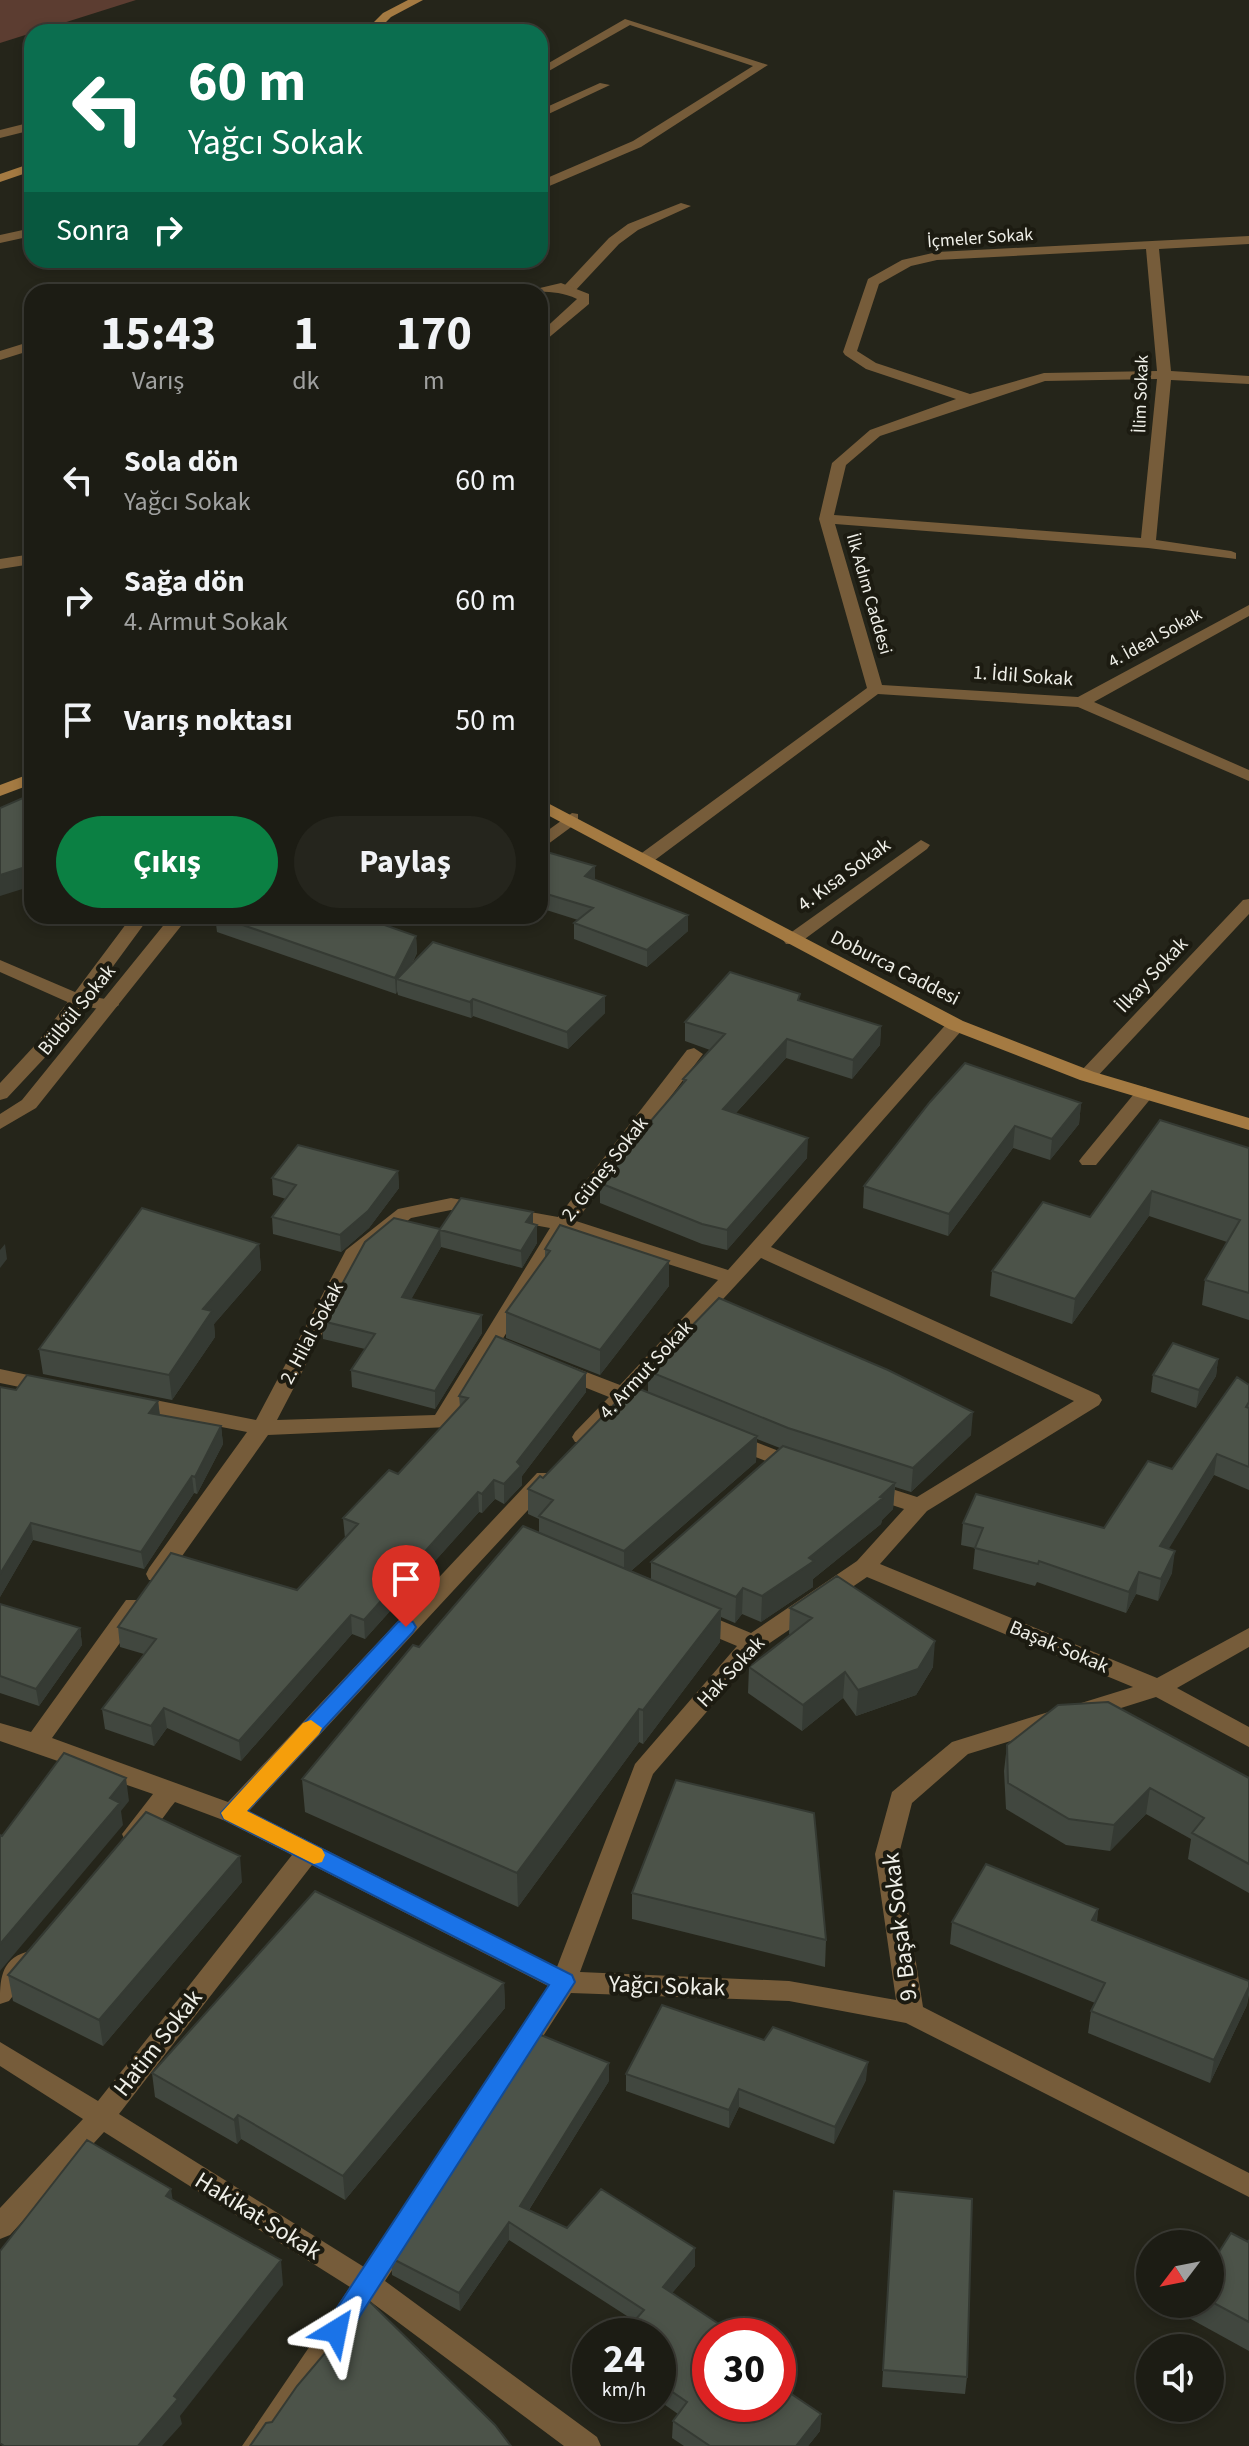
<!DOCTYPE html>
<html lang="tr">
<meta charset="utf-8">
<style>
:root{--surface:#1c1c14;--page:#25251d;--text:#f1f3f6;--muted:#a0a1a0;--line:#3a3a34;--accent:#0b8043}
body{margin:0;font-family:"Source Sans 3",sans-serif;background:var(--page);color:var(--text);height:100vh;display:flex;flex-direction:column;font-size:30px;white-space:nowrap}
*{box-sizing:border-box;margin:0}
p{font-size:26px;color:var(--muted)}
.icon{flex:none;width:44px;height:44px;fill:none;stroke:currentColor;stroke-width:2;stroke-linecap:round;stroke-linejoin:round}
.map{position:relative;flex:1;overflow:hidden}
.drawer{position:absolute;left:24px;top:284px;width:524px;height:640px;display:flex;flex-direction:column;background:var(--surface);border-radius:24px;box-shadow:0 4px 12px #0003,0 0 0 2px var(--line)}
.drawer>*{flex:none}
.guide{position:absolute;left:24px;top:24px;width:524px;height:244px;border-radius:24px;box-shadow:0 4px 12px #0003,0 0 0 2px var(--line);background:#0b6e4f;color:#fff;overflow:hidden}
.needle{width:52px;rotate:238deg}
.tools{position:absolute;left:1136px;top:2230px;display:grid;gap:16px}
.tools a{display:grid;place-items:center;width:88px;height:88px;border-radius:50%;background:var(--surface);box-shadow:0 4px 12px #0003,0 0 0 2px var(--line);font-size:40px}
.speed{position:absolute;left:572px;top:2318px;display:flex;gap:16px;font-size:40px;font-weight:700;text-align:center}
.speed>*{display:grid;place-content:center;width:104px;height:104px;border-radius:50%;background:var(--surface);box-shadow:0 4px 12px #0003,0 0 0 2px var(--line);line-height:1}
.speed small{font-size:20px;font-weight:400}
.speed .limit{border:12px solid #d22;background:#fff;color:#111}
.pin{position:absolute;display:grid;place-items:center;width:68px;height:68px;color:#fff;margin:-82px -34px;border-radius:50% 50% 50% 0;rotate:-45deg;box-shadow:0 0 8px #0007}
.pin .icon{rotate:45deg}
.me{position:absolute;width:88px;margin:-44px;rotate:35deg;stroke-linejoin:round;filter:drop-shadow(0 0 6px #0008)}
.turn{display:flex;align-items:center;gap:28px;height:168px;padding:0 32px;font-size:36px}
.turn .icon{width:104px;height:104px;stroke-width:2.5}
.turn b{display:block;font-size:56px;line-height:68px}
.then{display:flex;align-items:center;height:76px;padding:0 32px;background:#0003;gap:16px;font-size:30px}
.eta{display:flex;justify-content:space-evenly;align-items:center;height:136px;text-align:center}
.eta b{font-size:48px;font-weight:700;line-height:56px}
.action{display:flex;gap:16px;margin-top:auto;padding:16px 32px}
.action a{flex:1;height:92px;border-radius:48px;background:var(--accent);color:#fff;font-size:32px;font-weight:700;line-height:92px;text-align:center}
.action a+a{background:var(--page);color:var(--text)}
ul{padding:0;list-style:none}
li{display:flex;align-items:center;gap:24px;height:120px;padding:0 32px}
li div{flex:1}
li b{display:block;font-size:30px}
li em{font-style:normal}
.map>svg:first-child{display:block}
.green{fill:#5c3d31}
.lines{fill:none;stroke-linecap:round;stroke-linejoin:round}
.service{fill:#765c3a;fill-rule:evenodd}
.minor{fill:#765c3a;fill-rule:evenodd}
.tertiary{fill:#765c3a;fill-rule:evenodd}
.secondary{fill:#a47a42;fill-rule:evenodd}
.wall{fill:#41473f;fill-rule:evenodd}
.shaded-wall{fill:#353a33}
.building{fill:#4c5349;stroke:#353a33;stroke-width:2}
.route{fill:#1a73e8;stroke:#114b97;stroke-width:2}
.slow{fill:#f59e0b}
.labels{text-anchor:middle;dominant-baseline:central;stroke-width:8;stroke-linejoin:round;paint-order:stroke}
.far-street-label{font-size:18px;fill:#efefe8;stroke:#1c1b11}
.street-label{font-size:20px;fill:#efefe8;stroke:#1c1b11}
.near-street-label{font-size:24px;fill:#efefe8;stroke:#1c1b11}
</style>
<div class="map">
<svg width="1249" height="2446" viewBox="0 0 1249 2446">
<rect width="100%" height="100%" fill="#25251a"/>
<!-- green -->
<path class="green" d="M0,0H136L0,43Z"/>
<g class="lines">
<!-- service -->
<path class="service" d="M681,203L691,206L638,230L619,244L574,292H564V286L609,238L628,224Z
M572,813L578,814V822L540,850V836Z
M1145,1087L1155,1093L1152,1097L1096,1165H1082L1079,1161L1082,1157L1138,1089Z"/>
<!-- minor -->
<path class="minor" d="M625,19L768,65L641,147L540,190V181L633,141L753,66L630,25L540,76V68Z
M600,83L610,85L540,118V110Z
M32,122V130L0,138V130Z
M32,228V236L0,243V235Z
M1249,236V244L1159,249L1171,371L1249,376V384L1171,380L1156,540L1231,551L1236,553V559L1148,548L835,524L882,685L1078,697L1249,605V616L1094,702L1249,770V781L1078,707L878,694L651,863H639L636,859L639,855L867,688L819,519L832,463L870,430L956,399L866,369L845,355L843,352L868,279L902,260L937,252ZM1146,249L1157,371L1044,373L970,394L876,363L857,351L879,284L911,266L937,260ZM1157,379L1141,538L834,515L846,465L880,436L1045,381Z
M561,283L589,294V304L540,345V333L577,299C558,290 542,292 523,292Z
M32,341V350L0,360V351Z
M32,554V564L0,569V559Z
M921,840L930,845L927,849L798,944H786L783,940L786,936Z
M1249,899V914L1094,1080H1080L1078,1076L1080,1072L1243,900Z
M0,960L82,995L117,1001L119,1005L110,1011L72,1004L0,972Z
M956,1019L965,1025L963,1029L771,1247L1099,1395L1102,1400L1099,1405L927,1511L880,1564L1157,1678L1249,1628V1647L1177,1688L1249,1727V1747L1156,1697L1086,1719L1078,1716L1074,1710L1078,1704L1133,1687L867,1577L761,1649L653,1774L580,1972L789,1981L896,2000L875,1854L892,1792L952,1742L1055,1710L1063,1713L1067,1719L1063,1725L968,1754L912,1803L899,1854L923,2007L1249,2173V2197L906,2023L789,2001L571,1993L385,2281L597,2437L601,2446H564L371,2302L273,2446H242L350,2287L104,2132L10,2235L0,2239V2208L83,2119L0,2066V2042L98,2101L292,1855L223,1820L175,1802C162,1817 147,1848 125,1841L122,1834L153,1794L0,1741V1723L31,1732L126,1600H142L145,1606L142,1612L52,1738L228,1802L537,1473H553L556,1478L553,1483L249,1811L557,1967L635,1764L737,1646L689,1626L686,1620L689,1614H705L751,1633L857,1561L904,1509L862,1495L859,1490L862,1485L870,1482L917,1497L1074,1401L761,1258L637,1392L646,1399L643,1404H626L591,1442H575L572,1437L575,1432L609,1397L554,1375L550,1370L554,1365H568L620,1385L718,1280L568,1232L449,1427L268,1435L165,1580H149L146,1574L149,1568L247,1432L135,1410L124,1403L135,1396L256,1420L346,1250L398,1209L451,1198L558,1217L687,1050L694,1048L703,1054L576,1221L728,1270L949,1021ZM451,1210L550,1228L435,1415L277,1420L361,1259L411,1218ZM312,1865L548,1986L364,2267L119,2114Z
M0,1369L56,1381L60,1386L49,1393L0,1383Z
M735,1434L802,1460L805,1465L802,1470L794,1472L727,1446L724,1441L727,1436Z
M26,1952L35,1955L39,1962L9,2001L0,2004C0,1981 0,1960 26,1952Z"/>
<!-- tertiary -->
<path class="tertiary" d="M132,916H150L51,1051L7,1098L0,1100V1083L37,1043Z
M171,916H189L36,1108L0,1129V1114L22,1100Z"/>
<!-- secondary -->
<path class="secondary" d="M408,0H423L391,17L376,32H364L383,13Z
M32,163V171L0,182V174Z
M32,773V784L0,796V785Z
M540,799L963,1021L1094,1072L1249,1118V1130L1080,1080L949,1029L540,811Z"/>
</g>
<!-- wall -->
<path class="wall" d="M540,850L595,880L688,915V931L647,967L574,939V923L578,920L540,908Z
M215,916H359L416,936L417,953L412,964L605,1013L568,1049L473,1016L471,1018L398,995L397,991L396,994L217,932Z
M800,1000L881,1026L880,1045L852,1079L786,1058L736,1113L807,1158L727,1250L702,1244L600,1203V1183L649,1128V1123L683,1084V1079L710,1050L685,1041V1022Z
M930,1102L1081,1103L1079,1124L1050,1160L1013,1148L948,1236L863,1208L864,1186Z
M1249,1148V1320L1202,1305L1205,1280L1227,1242L1149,1216L1072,1324L990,1296L992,1271L1090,1217Z
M398,1171L399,1188L369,1228L341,1252L273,1234L272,1217L286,1199L273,1195L272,1178Z
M533,1212V1224L537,1225V1243L522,1268L441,1247L411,1299L482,1333L435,1409L352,1387L351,1370L365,1349L323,1339L322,1321L440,1229Z
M259,1244L261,1270L214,1324L215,1337L172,1400L43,1374L39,1349Z
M545,1249L669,1286L600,1375L506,1338V1312L545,1258Z
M1218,1359L1216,1376L1196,1408L1151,1392L1153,1375Z
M648,1371L971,1435L911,1492L895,1487L893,1509L882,1520L881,1524L813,1579V1587L761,1622L742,1614L735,1623L721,1617L720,1642L643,1744L639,1742L518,1907L305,1812L302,1779L419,1647L539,1533V1519L528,1514V1489L543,1478L648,1392ZM757,1439L780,1448L651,1562V1579L631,1571L756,1462Z
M586,1373V1392L522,1476V1485L504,1504L495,1499L482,1513L479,1512L365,1639L352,1634L241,1761L167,1728L154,1746L105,1729L102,1709L144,1654L120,1647L118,1627L297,1590L345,1538L343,1518L398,1474L460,1407L459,1396Z
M1249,1385V1490L1214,1475L1168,1549L1172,1573L1158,1601L1136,1594L1126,1613L1037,1582L1035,1586L973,1569L975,1548L961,1545L963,1523L1104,1528L1172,1469Z
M0,1387L16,1390L158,1401L160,1415L221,1426L223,1444L197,1494L194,1493L144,1569L33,1540L0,1597Z
M0,1604L80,1628L82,1645L39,1706L0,1693Z
M790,1608L933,1667L916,1695L856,1716L843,1698L802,1731L748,1693L749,1667L791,1635L789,1634Z
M1007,1745L1249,1778V1893L1188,1859L1191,1839L1146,1814L1110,1851L1066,1845L1006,1809L1004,1771Z
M242,1882L103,2046L13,2001L8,1975Z
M632,1893L826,1940L825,1967L632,1919Z
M1098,1909L1097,1922L1249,1981V1995L1247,2005L1210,2083L1088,2033L1091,2011L1095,2003L950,1944L952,1922Z
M504,1983L505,2008L345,2200L241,2139L237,2144L155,2097L152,2073Z
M764,2040L866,2080L834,2144L739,2107L729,2128L626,2091V2074Z
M609,2081L529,2210L567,2228L695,2266L672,2293L710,2404L821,2414L820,2431L808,2446H684L672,2438L673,2421L678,2414L658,2400V2336L509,2240L460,2311L392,2275L391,2258Z
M894,2191L967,2377L965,2394L882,2387Z
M1249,2240V2351L1189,2318L1191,2304H1210V2266L1248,2242Z"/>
<!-- shaded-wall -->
<path class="shaded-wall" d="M32,865V886L0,896V875Z
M595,866V883L585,876Z
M688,915V931L647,967V950Z
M416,936L417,953L403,980L397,979V991L396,994L395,978Z
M605,996V1013L568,1049L567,1032Z
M473,999V1016L471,1018L470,1002Z
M881,1026L880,1045L852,1079L853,1060Z
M787,1039L786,1058L722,1128L723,1109Z
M1081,1103L1079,1124L1050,1160L1052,1139Z
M1015,1126L1013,1148L948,1236L949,1214Z
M808,1138L807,1158L727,1250V1230Z
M398,1171L399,1188L369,1228L341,1252L340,1235Z
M1152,1191L1149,1216L1072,1324L1075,1299Z
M533,1212V1229L526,1222Z
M537,1225V1243L522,1268L521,1251Z
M440,1230L441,1247L403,1314L402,1297Z
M5,1244L7,1259L0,1268V1250Z
M259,1244L261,1270L214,1324L215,1337L172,1400L169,1375L203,1309Z
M669,1261V1286L600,1375V1350Z
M482,1315V1333L435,1409V1391Z
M1218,1359L1216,1376L1196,1408L1199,1390Z
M586,1373V1392L522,1476V1485L504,1504V1484L517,1462Z
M158,1401L160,1418L149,1413Z
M973,1412L971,1435L911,1492L913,1468Z
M221,1426L223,1444L197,1494L195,1477Z
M757,1436L756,1462L624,1577V1551Z
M1217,1454L1214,1475L1157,1568L1160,1546Z
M192,1476L194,1493L144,1569L141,1552Z
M494,1480L495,1499L482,1513V1494Z
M895,1483L893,1509L882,1520L881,1524L813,1579V1587L761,1622L762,1596Z
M478,1492L479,1512L365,1639L364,1620Z
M31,1523L33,1540L0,1597V1574Z
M1175,1551L1172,1573L1158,1601L1161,1579Z
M1139,1572L1136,1594L1126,1613L1129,1592Z
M743,1588L742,1614L735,1623L736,1597Z
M721,1609L720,1642L643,1744V1710Z
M351,1615L352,1634L241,1761L239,1741Z
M80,1628L82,1645L39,1706L36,1689Z
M935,1641L933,1667L916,1695L856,1716L858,1690Z
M845,1672L843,1698L802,1731L803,1705Z
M164,1708L167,1728L154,1746L151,1726Z
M639,1709V1742L518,1907L517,1873Z
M126,1778L129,1801L121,1811L123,1825L0,1971V1944Z
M1150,1788L1146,1814L1110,1851L1114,1825Z
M240,1856L242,1882L103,2046L99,2020Z
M1098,1909L1095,1931L1092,1920Z
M504,1983L505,2008L345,2200L343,2176Z
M1249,1987L1247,2005L1210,2083L1214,2060Z
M868,2062L866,2080L834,2144L835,2127Z
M609,2063V2081L520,2224V2206Z
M739,2089V2107L729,2128V2110Z
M238,2115L241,2139L237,2144L234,2120Z
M171,2189L175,2214L166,2196Z
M509,2222V2240L460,2311L459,2293Z
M695,2248V2266L663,2304V2287Z
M281,2260L283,2285L180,2416L182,2424L162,2446H138L174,2396Z
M821,2414L820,2431L808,2446H796Z"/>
<!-- building -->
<path class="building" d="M32,794V865L0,875V808Z
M540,850L595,866L585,876L688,915L647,950L574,923L593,908L540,892Z
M217,916H359L416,936L395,978Z
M433,942L605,996L567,1032L473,999L470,1002L397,979Z
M730,972L800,994L798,1000L881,1026L853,1060L787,1039L723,1109L808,1138L727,1230L702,1224L600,1183L652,1124L649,1123L686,1080L683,1079L725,1034L685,1022Z
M965,1063L1081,1103L1052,1139L1015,1126L949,1214L864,1186L930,1102Z
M1160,1120L1249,1148V1293L1205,1280L1240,1220L1152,1191L1075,1299L992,1271L1043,1202L1090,1217Z
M298,1145L398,1171L368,1211L340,1235L272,1217L296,1185L272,1178Z
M461,1198L533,1212L526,1222L537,1225L521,1251L440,1230L402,1297L482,1315L435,1391L351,1370L375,1334L322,1321L365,1242L394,1218L440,1229Z
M142,1208L259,1244L203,1309L212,1311L169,1375L39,1349Z
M560,1225L669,1261L600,1350L506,1312L550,1251L545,1249Z
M719,1298L888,1370L973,1412L913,1468L788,1428L648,1371Z
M496,1336L586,1373L517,1462L521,1466L504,1484L494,1480L482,1494L478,1492L364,1620L351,1615L239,1741L164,1708L151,1726L102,1709L156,1639L118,1627L171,1553L297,1590L358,1524L343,1518L389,1470L398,1474L468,1398L459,1396Z
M1173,1343L1218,1359L1199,1390L1153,1375Z
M27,1375L158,1401L149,1413L221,1426L195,1477L192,1476L141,1552L31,1523L0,1574V1387L16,1390Z
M1237,1377L1249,1385V1402L1246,1407L1249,1408V1467L1217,1454L1160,1546L1175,1551L1161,1579L1139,1572L1129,1592L1039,1561L1038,1564L975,1548L983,1528L963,1523L976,1494L1104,1528L1148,1461L1172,1469Z
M632,1386L757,1436L624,1551L539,1516L553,1500L528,1489L540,1476L543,1478Z
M783,1446L895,1483L880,1497L883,1498L809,1558L814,1561L762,1596L743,1588L736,1597L651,1562Z
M523,1526L721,1609L643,1710L639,1709L517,1873L302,1779L413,1645L419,1647Z
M837,1576L935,1641L918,1669L858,1690L845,1672L803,1705L749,1667L812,1618L790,1608Z
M0,1604L80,1628L36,1689L0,1676Z
M1108,1702L1249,1778V1864L1192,1833L1204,1818L1150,1788L1114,1825L1069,1819L1008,1783L1007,1745L1058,1705Z
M64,1753L126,1778L110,1798L120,1803L0,1944V1835L2,1836Z
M676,1780L814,1813L826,1940L632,1893Z
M146,1812L240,1856L99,2020L8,1975Z
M986,1864L1098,1909L1092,1920L1249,1981V1987L1214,2060L1091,2011L1105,1983L952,1922Z
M315,1891L504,1983L343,2176L238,2115L234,2120L152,2073Z
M662,2005L764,2040L773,2027L868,2062L835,2127L739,2089L729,2110L626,2074Z
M536,2033L609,2063L520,2206L567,2228L601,2189L695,2248L663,2287L737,2336H710V2404H778V2385L821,2414L796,2446H710L673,2421L687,2402L658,2382V2336H621L644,2310L509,2222L459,2293L391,2258Z
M87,2140L171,2189L166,2196L281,2260L174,2396L178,2399L138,2446H4L0,2443V2251Z
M894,2191L972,2199L967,2377L883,2370Z
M1231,2233L1248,2242L1249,2240V2322L1210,2301V2266Z
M369,2301L495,2425L511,2446H250L266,2423L272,2422L297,2386Z"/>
<!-- route -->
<path class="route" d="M406,1619L413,1622L416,1627L413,1632L247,1811L572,1975L575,1982L345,2339L336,2342L327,2339L323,2331L327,2323L549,1985L224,1819L221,1813L398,1622Z"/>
<!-- slow -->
<path class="slow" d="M311,1720L322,1728L319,1734L247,1811L322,1849L325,1855L322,1862L314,1864L224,1819L221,1813L303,1723Z"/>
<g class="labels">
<!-- far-street labels -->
<g class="far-street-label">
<text transform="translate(980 238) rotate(-4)">İçmeler Sokak</text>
<text transform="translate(1141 394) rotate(-88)">İlim Sokak</text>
<text transform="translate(869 594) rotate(74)">İlk Adım Caddesi</text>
<text transform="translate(1155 638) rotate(-29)">4. İdeal Sokak</text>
</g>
<!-- street labels -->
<g class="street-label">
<text transform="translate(1023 676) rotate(4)">1. İdil Sokak</text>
<text transform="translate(844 875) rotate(-36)">4. Kısa Sokak</text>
<text transform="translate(895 968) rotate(27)">Doburca Caddesi</text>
<text transform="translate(1152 975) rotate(-47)">İlkay Sokak</text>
<text transform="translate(77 1010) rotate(-51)">Bülbül Sokak</text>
<text transform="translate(605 1169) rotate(-52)">2. Güneş Sokak</text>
<text transform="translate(312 1333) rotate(-62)">2. Hilal Sokak</text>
<text transform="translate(646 1370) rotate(-47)">4. Armut Sokak</text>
<text transform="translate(1059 1647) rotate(23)">Başak Sokak</text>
<text transform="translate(731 1672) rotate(-47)">Hak Sokak</text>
</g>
<!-- near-street labels -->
<g class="near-street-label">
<text transform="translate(900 1927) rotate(-97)">9. Başak Sokak</text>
<text transform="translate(667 1986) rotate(2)">Yağcı Sokak</text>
<text transform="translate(158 2043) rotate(-52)">Hatim Sokak</text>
<text transform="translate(258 2216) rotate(32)">Hakikat Sokak</text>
</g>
</g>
</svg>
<div class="tools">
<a><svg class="needle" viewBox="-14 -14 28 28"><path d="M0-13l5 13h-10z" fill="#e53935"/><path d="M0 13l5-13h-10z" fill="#a0a1a0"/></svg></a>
<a><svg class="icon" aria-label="sound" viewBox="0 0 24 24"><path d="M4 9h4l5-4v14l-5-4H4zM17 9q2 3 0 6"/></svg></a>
</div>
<div class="speed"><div>24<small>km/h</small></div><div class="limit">30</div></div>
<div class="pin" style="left:406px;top:1627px;background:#d93025"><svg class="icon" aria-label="arrive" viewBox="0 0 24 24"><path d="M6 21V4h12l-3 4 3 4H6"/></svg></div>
<svg class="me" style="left:336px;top:2331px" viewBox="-20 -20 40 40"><path d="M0-17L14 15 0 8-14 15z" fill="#1a73e8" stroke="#fff" stroke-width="4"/></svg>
<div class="guide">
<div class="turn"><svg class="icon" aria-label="left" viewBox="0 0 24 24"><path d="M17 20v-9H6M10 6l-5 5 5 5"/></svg><div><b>60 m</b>Yağcı Sokak</div></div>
<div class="then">Sonra<svg class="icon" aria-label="right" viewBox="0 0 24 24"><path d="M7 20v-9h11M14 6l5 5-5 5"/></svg></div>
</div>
<section class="drawer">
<div class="eta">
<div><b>15:43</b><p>Varış</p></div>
<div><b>1</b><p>dk</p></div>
<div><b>170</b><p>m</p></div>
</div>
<ul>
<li><svg class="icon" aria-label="left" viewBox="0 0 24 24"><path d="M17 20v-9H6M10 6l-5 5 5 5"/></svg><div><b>Sola dön</b><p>Yağcı Sokak</p></div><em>60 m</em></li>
<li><svg class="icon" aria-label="right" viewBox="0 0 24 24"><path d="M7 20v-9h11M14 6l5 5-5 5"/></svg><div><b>Sağa dön</b><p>4. Armut Sokak</p></div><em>60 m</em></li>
<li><svg class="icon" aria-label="arrive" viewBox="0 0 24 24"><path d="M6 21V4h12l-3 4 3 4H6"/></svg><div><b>Varış noktası</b></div><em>50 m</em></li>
</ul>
<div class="action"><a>Çıkış</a><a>Paylaş</a></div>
</section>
</div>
